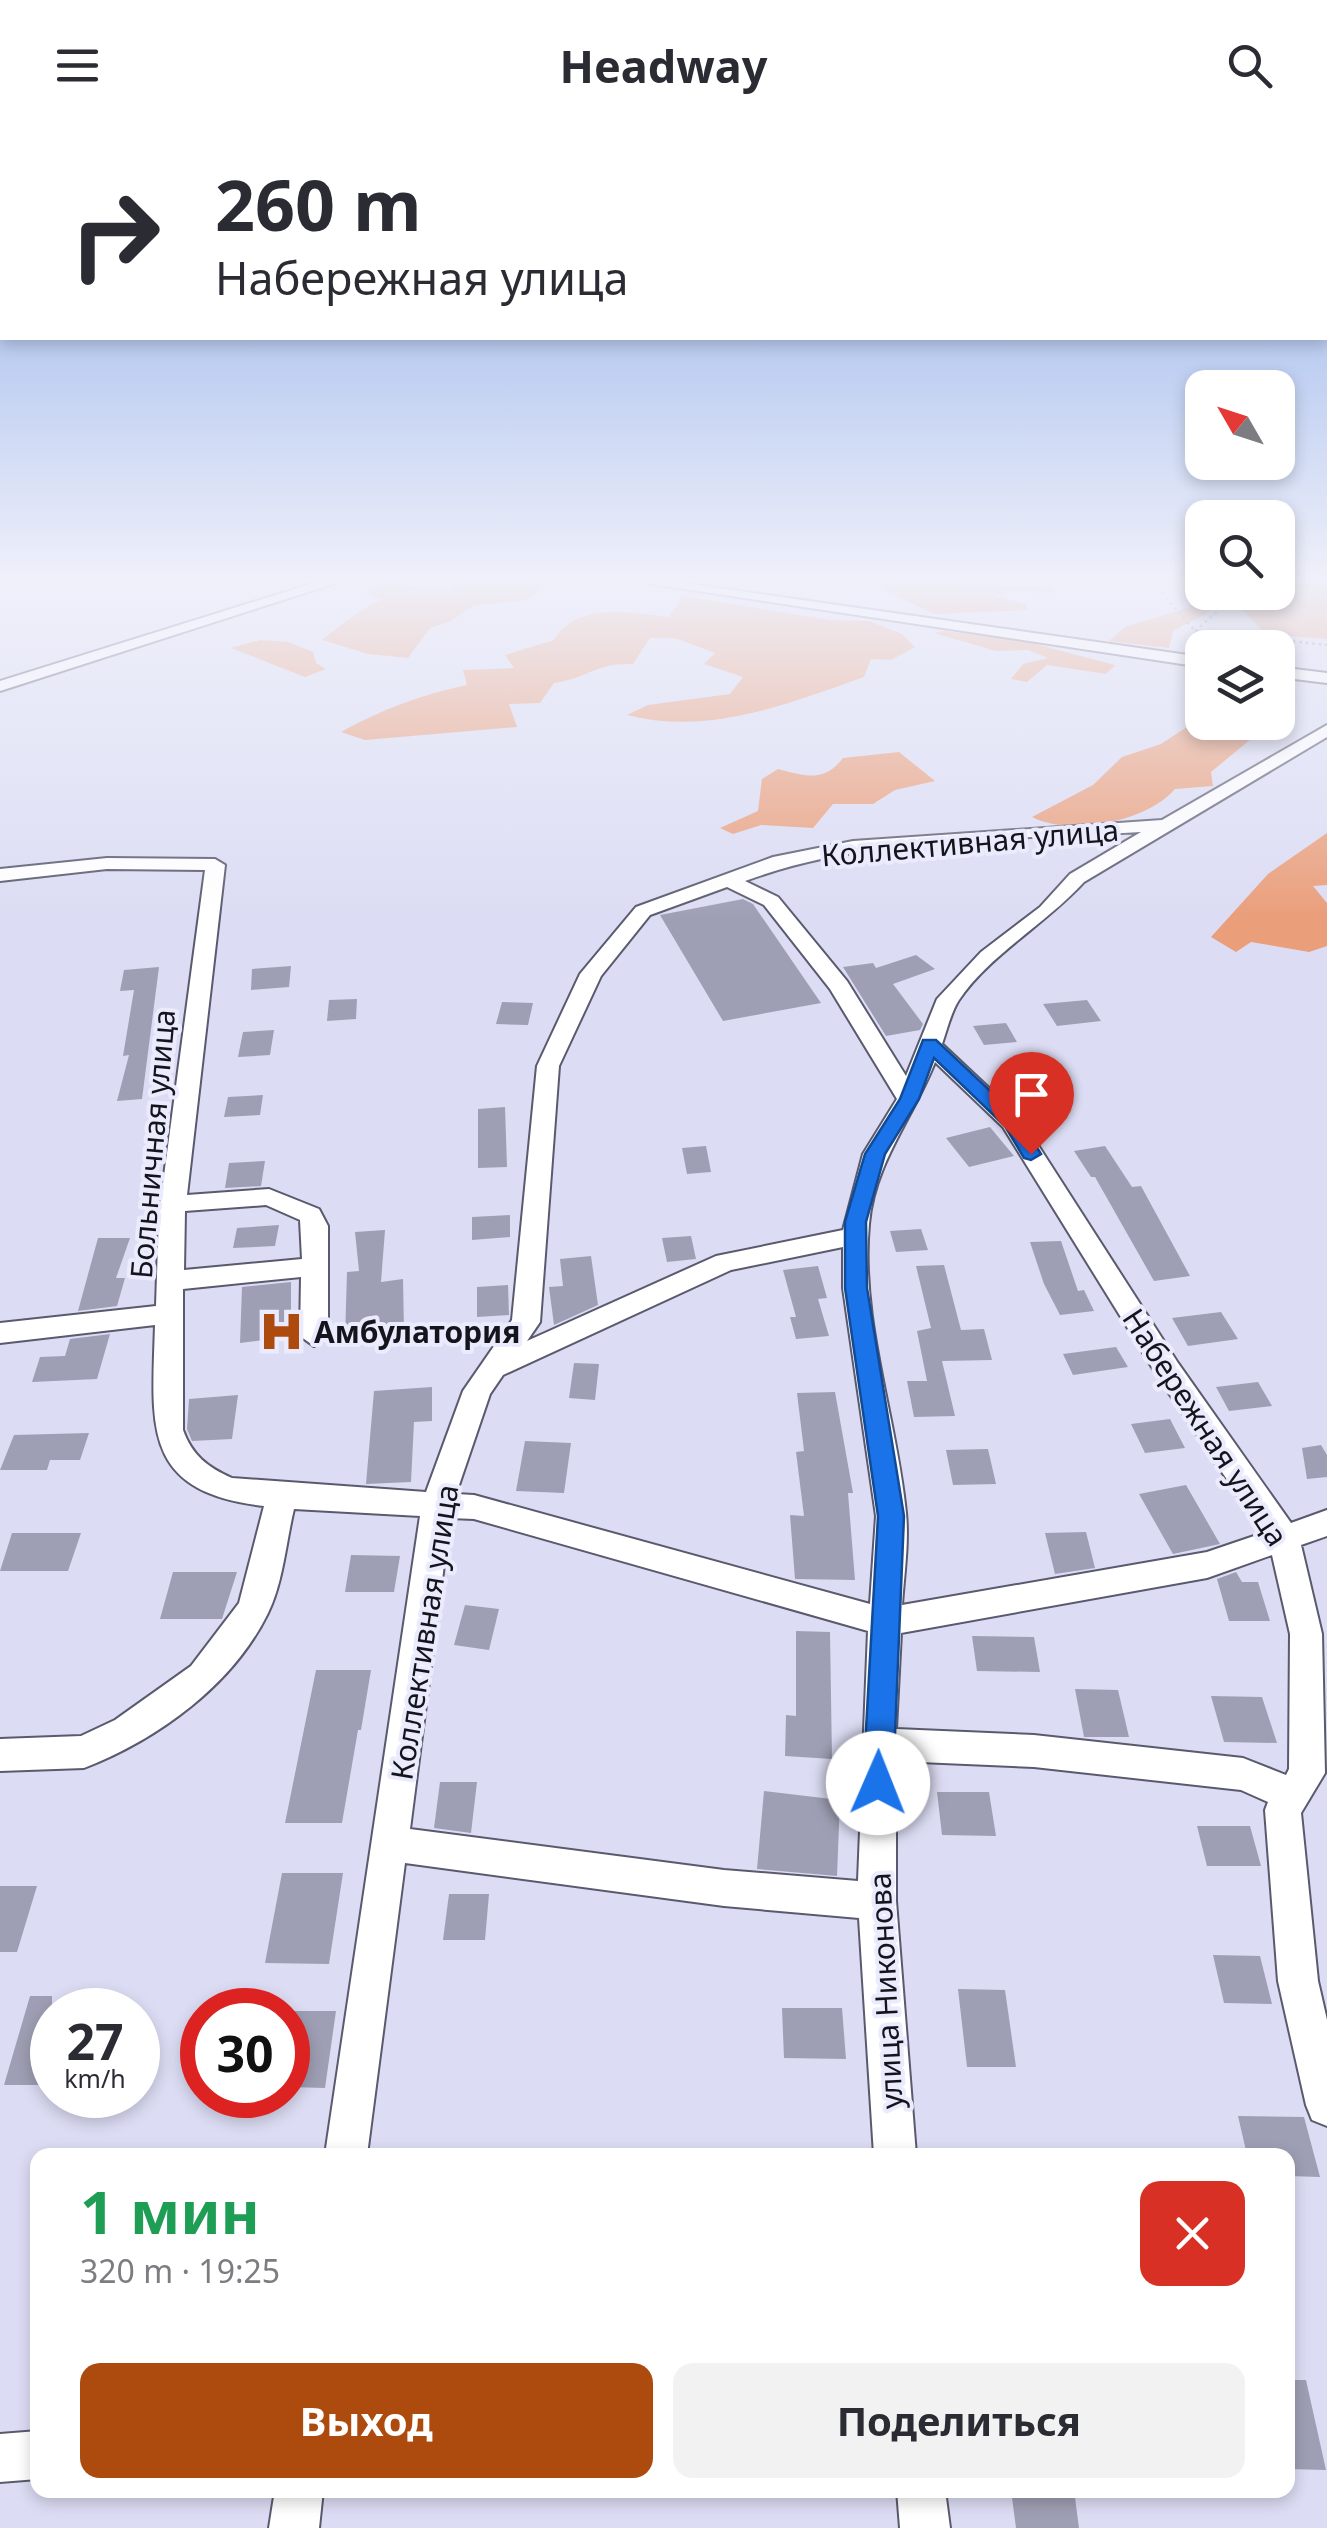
<!DOCTYPE html>
<html lang="ru">
<meta charset="utf-8">
<style>
:root{--surface:#fff;--page:#f2f2f3;--text:#2b2b33;--muted:#7c7c81;--accent:#ad4b0f}
body{margin:0;font-family:"Noto Sans",sans-serif;background:var(--page);color:var(--text);height:100vh;display:flex;flex-direction:column;font-size:38px;white-space:nowrap}
*{box-sizing:border-box;margin:0}
p{font-size:32px;color:var(--muted)}
.icon{flex:none;width:55px;height:55px;fill:none;stroke:currentColor;stroke-width:2;stroke-linecap:round;stroke-linejoin:round}
.map{position:relative;flex:1;overflow:hidden}
.drawer{position:absolute;left:30px;top:2018px;width:1265px;height:350px;display:flex;flex-direction:column;background:var(--surface);border-radius:20px;box-shadow:0 5px 15px #0003}
.drawer>*{flex:none}
.hud{position:absolute;left:0px;top:0px;width:1328px;height:210px;box-shadow:0 5px 15px #0003;background:#fff;color:var(--text);overflow:hidden}
.needle{width:65px;rotate:309deg}
.controls{position:absolute;left:1185px;top:240px;display:grid;gap:20px}
.controls a{display:grid;place-items:center;width:110px;height:110px;border-radius:20px;background:var(--surface);box-shadow:0 5px 15px #0003;font-size:50px}
.speed{position:absolute;left:30px;top:1858px;display:flex;gap:20px;font-size:50px;font-weight:700;text-align:center}
.speed>*{display:grid;place-content:center;width:130px;height:130px;border-radius:50%;background:var(--surface);box-shadow:0 5px 15px #0003;line-height:1}
.speed small{font-size:25px;font-weight:400}
.speed .limit{border:15px solid #d22;background:#fff;color:#111}
.pin{position:absolute;display:grid;place-items:center;width:85px;height:85px;color:#fff;margin:-102px -42px;border-radius:50% 50% 50% 0;rotate:-45deg;box-shadow:0 0 10px #0007}
.pin .icon{rotate:45deg}
.me{position:absolute;width:110px;margin:-55px;rotate:1deg;stroke-linejoin:round;filter:drop-shadow(0 0 8px #0008)}
.turn{display:flex;align-items:center;gap:35px;height:210px;padding:0 50px;font-size:45px}
.turn .icon{width:130px;height:130px;stroke-width:2.5}
.turn b{display:block;font-size:70px;line-height:85px}
.round{display:grid;place-items:center;flex:none;width:105px;height:105px;border-radius:20px;background:var(--page)}
.summary{display:flex;align-items:center;justify-content:space-between;height:170px;padding:0 50px}
h1{font-size:60px;font-weight:700;line-height:75px;color:#1e9e55}
.cta{display:flex;gap:20px;margin-top:auto;padding:20px 50px}
.cta a{flex:1;height:115px;border-radius:20px;background:var(--accent);color:#fff;font-size:40px;font-weight:700;line-height:115px;text-align:center}
.cta a+a{background:var(--page);color:var(--text)}
header{display:flex;justify-content:space-between;align-items:center;height:130px;padding:0 50px;background:var(--surface);font-size:45px;font-weight:700}
.map>svg:first-child{display:block}
.green{fill:#ea9e7a}
.building{fill:#9e9fb4}
.lines{fill:none;stroke-linecap:round;stroke-linejoin:round}
.minor-casing{stroke:#595a6d;stroke-width:4}
.path{stroke:#878899;stroke-width:2.5;stroke-dasharray:2.5 4;stroke-linecap:butt}
.minor{fill:#fff;fill-rule:evenodd}
.route{fill:#1a73e8;stroke:#114b97;stroke-width:2.5}
.labels{text-anchor:middle;dominant-baseline:central;stroke-width:8;stroke-linejoin:round;paint-order:stroke}
.street-label{font-size:30px;fill:#14151c;stroke:#eaebfd}
.poi-label{font-size:30px;font-weight:bold;fill:#14151c;stroke:#eaebfd;text-anchor:start}
</style>
<header><svg class="icon" aria-label="menu" viewBox="0 0 24 24"><path d="M4 6h16M4 12h16M4 18h16"/></svg>Headway<svg class="icon" aria-label="search" viewBox="0 0 24 24"><circle cx="10" cy="10" r="6"/><path d="M15 15l6 6"/></svg></header>
<div class="map">
<svg width="1327" height="2398" viewBox="0 0 1327 2398">
<rect width="100%" height="100%" fill="#dcddf4"/>
<!-- green -->
<path class="green" d="M376,453L452,460L448,453L551,454L524,471L474,475L451,491L430,498L408,528L368,524L322,510C337,498 364,477 381,470L364,462Z
M884,453L1053,457L1051,463L1013,461L994,466L1026,474L1027,480L935,484L885,461Z
M1278,453H1327V509L1266,504L1232,470L1271,467L1268,463L1278,462Z
M1202,462L1214,473L1207,483L1173,501L1169,518L1109,511L1125,497L1190,477L1192,465Z
M683,466L830,490L869,491L902,504L915,517L891,530L871,529L864,547C788,574 708,606 627,585L648,575L730,564L743,547L704,534L715,523L675,508H650L633,534C594,533 589,548 554,553L540,573L509,574L517,597L365,610L341,602C380,580 423,564 467,555L463,540L514,538L505,525L554,510C578,471 630,483 669,487Z
M944,501L1020,510L1115,535L1106,544L1047,535L1027,552L1011,549L1023,534L1048,528L1028,520L996,521L934,503Z
M260,510L288,512L313,522L316,533L326,539L305,547L231,518Z
M1202,587V592L1236,595L1251,609L1211,642L1213,656L1175,659C1146,692 1071,707 1032,687L1093,655L1122,627L1161,614Z
M899,622L935,651L895,660L873,674H833L813,698L761,695L733,704L720,698L758,681L762,649L778,639C805,646 824,653 843,628Z
M1327,703V755L1313,756L1327,773V816L1309,822L1251,812L1236,822L1211,807L1268,744Z"/>
<!-- building -->
<path class="building" d="M743,769L753,774L821,873L723,891L660,785Z
M916,825L935,839L893,854L923,894L920,900L886,906L843,837L873,833L876,838Z
M291,836L289,857L251,860L252,839Z
M159,837L142,969L117,971L129,925L123,926L134,860L120,861L124,840Z
M357,869L356,889L327,891L329,870Z
M1087,870L1101,891L1057,896L1043,874Z
M502,872L533,873L528,895L496,894Z
M1006,893L1017,912L984,915L973,896Z
M274,900L270,925L238,927L243,902Z
M1046,943L1067,957L1035,973L1015,959Z
M263,965L260,985L224,987L228,967Z
M505,977L507,1037L478,1038V979Z
M990,997L1014,1026L969,1037L946,1008Z
M706,1016L711,1042L687,1044L682,1018Z
M1105,1016L1132,1057L1141,1056L1190,1146L1154,1151L1095,1047H1091L1074,1021Z
M265,1031L261,1056L225,1058L229,1033Z
M510,1085V1107L472,1110V1087Z
M279,1095L275,1116L233,1118L237,1098Z
M921,1099L928,1120L896,1122L890,1101Z
M385,1100L381,1152L403,1149L404,1202L345,1208L347,1142L359,1141L355,1102Z
M691,1106L696,1129L667,1132L662,1108Z
M98,1108H130L116,1148H125L117,1176L78,1181Z
M1061,1111L1078,1161L1084,1160L1094,1181L1060,1185L1044,1154L1030,1112Z
M591,1126L598,1175L554,1195L549,1157L563,1156L560,1129Z
M944,1135L961,1200L984,1199L992,1230L942,1231L955,1286L914,1287L907,1251H927L917,1201L931,1198L916,1136Z
M818,1136L827,1168L818,1169L829,1206L796,1209L790,1187H796L783,1140Z
M291,1152V1207L240,1213L242,1157Z
M508,1155L509,1185L477,1187V1157Z
M1221,1182L1238,1209L1188,1216L1172,1188Z
M110,1204L97,1249L32,1252L40,1227L65,1226L70,1209Z
M1116,1217L1128,1237L1073,1245L1063,1224Z
M574,1233L599,1234L595,1270L569,1268Z
M1258,1252L1272,1276L1229,1281L1216,1257Z
M432,1257V1291L414,1292L411,1352L366,1354L374,1261Z
M835,1262L853,1363H848L855,1450L795,1449L790,1385L804,1386L796,1322L804,1321L797,1263Z
M238,1265L232,1309L192,1311L187,1299L189,1269Z
M1170,1289L1185,1318L1145,1323L1131,1294Z
M89,1303L80,1330H50L47,1340H0L14,1305Z
M525,1311L571,1313L564,1363L516,1361Z
M1321,1315L1327,1325V1347L1307,1349L1302,1318Z
M988,1319L996,1354L953,1355L946,1320Z
M1186,1355L1220,1414L1173,1424L1139,1364Z
M1086,1402L1095,1438L1055,1444L1045,1403Z
M12,1403H81L68,1441H0Z
M351,1425L400,1426L394,1462H345Z
M173,1442H237L222,1489H160Z
M1236,1442L1242,1452H1258L1270,1491H1229L1217,1449Z
M465,1475L499,1479L489,1520L454,1515Z
M796,1501L830,1502L832,1629L785,1626L786,1585L796,1586Z
M972,1506L1034,1507L1040,1542L977,1541Z
M316,1540H371L361,1600H358L342,1693H285Z
M1075,1559L1118,1560L1129,1607H1084Z
M1211,1566L1262,1567L1277,1613L1224,1612Z
M440,1652H477L471,1703L434,1698Z
M764,1661L840,1670L837,1746L757,1739Z
M937,1662H989L996,1706L942,1705Z
M1197,1696H1250L1261,1736H1207Z
M282,1743H343L329,1834L265,1833Z
M0,1756H37L17,1822H0Z
M449,1764H489L485,1810H443Z
M1213,1825L1260,1826L1272,1874L1224,1873Z
M958,1859L1005,1860L1016,1937H967Z
M30,1866H52V1955H4Z
M782,1878H842L846,1929L784,1928Z
M288,1881H336L325,1958L288,1957Z
M1238,1986L1304,1987L1320,2047L1288,2046V2025H1247Z
M1288,2250H1306L1326,2340L1288,2339Z
M1011,2360H1074L1079,2398H1016Z"/>
<g class="lines">
<defs>
<path id="minor" d="M314,453H336L0,561V551Z
M645,453H683L1202,527V537Z
M1278,537L1327,543V553L1278,547Z
M1327,595V607L1084,752C1047,793 988,826 959,870C951,882 947,900 942,914L1020,987L1178,1233L1291,1393L1327,1380V1406L1301,1415L1322,1504L1325,1643L1301,1683L1318,1851L1327,1890V1996L1312,1990L1306,1975L1278,1851L1265,1680L1268,1672L1241,1660L1034,1637L896,1631V1771L916,2025H874L859,1788L724,1776L405,1733L367,2025H325L420,1386L294,1379C286,1412 283,1453 268,1483C233,1555 157,1610 84,1638L0,1641V1609L81,1606L115,1590L191,1536L239,1473L264,1376C141,1362 152,1297 155,1195L0,1213V1193L156,1176L159,1083L205,740L107,739L0,751V739L107,728L215,729L225,735L187,1065L269,1059L319,1079L328,1096V1206L314,1216L300,1206L301,1147L183,1159V1300C192,1325 207,1337 232,1348L426,1362L463,1261L512,1190L537,936L580,844L636,777L773,727L853,711L1162,690ZM1141,702L1070,744L1040,777L981,822L937,869L906,946L847,851L778,767L745,751C869,705 1010,710 1141,702ZM727,757L764,775L830,859L897,969L863,1024L843,1100L716,1126L527,1211L540,1192L559,936L601,846L650,785ZM935,932L1003,997L1158,1247L1263,1403L1207,1422L902,1475C904,1445 909,1413 906,1383C897,1288 860,1191 869,1094C874,1034 914,986 935,932ZM266,1075L300,1090L302,1129L184,1140L185,1081ZM843,1117V1158L876,1386L870,1474L474,1365L456,1364L490,1264L503,1245L731,1140ZM450,1388L474,1389L868,1501L858,1751L724,1740L410,1699ZM1272,1425L1290,1504L1289,1639L1286,1645L1243,1628L1034,1605L896,1599L901,1503L1207,1448Z
M38,2301V2349L0,2352V2304Z
M275,2360H323L319,2398H269Z
M897,2360H945L950,2398H900Z"/>
</defs>
<!-- minor casing -->
<use href="#minor" class="minor-casing"/>
<!-- path -->
<path class="path" d="M1153,453L1195,501L1200,516
M1195,501L1216,483L1223,468L1327,463
M1196,501L1327,515"/>
<!-- minor -->
<use href="#minor" class="minor"/>
</g>
<!-- sky -->
<linearGradient id="sky" x2="0" y2="1"><stop stop-color="#8aabe8"/><stop offset="0.57" stop-color="#eff0fa"/><stop offset="1" stop-color="#eff0fa" stop-opacity="0"/></linearGradient>
<rect width="1327" height="789" fill="url(#sky)"/>
<!-- route -->
<path class="route" d="M923,910H936L1019,988L1041,1024L1031,1030L1024,1028L1005,996L934,928L919,969L885,1024L866,1092L867,1158L904,1386L893,1653L889,1663L878,1667L868,1663L863,1653L878,1386L845,1158V1092L865,1024L900,969Z"/>
<!-- icons -->
<defs>
<symbol id="hospital-bare" viewBox="-9 -9 18 18"><path d="M-5-5h3v3.5h4V-5h3V5h-3V1.5h-4V5h-3Z" fill="#ad4b0f" stroke="#eaebfd" stroke-width="2.5" paint-order="stroke"/></symbol>
</defs>
<g fill-rule="evenodd">
<use href="#hospital-bare" x="250" y="1170" width="63" height="63"/>
</g>
<g class="labels">
<!-- street labels -->
<g class="street-label">
<text transform="translate(970 712) rotate(-5)">Коллективная улица</text>
<text transform="translate(152 1014) rotate(-85)">Больничная улица</text>
<text transform="translate(1206 1297) rotate(57)">Набережная улица</text>
<text transform="translate(424 1502) rotate(-81)">Коллективная улица</text>
<text transform="translate(885 1861) rotate(-93)">улица Никонова</text>
</g>
<!-- poi labels -->
<g class="poi-label">
<text x="314" y="1201">Амбулатория</text>
</g>
</g>
</svg>
<div class="controls">
<a><svg class="needle" viewBox="-14 -14 28 28"><path d="M0-13l5 13h-10z" fill="#e53935"/><path d="M0 13l5-13h-10z" fill="#7c7c81"/></svg></a>
<a><svg class="icon" aria-label="search" viewBox="0 0 24 24"><circle cx="10" cy="10" r="6"/><path d="M15 15l6 6"/></svg></a>
<a><svg class="icon" aria-label="layers" viewBox="0 0 24 24"><path d="M12 4l9 5-9 5-9-5zM3 14l9 5 9-5"/></svg></a>
</div>
<div class="speed"><div>27<small>km/h</small></div><div class="limit">30</div></div>
<div class="pin" style="left:1031px;top:1024px;background:#d93025"><svg class="icon" aria-label="arrive" viewBox="0 0 24 24"><path d="M6 21V4h12l-3 4 3 4H6"/></svg></div>
<svg class="me" style="left:878px;top:1653px" viewBox="-20 -20 40 40"><circle r="19" fill="#fff"/><path d="M0-13L10 11 0 6-10 11z" fill="#1a73e8"/></svg>
<div class="hud">
<div class="turn"><svg class="icon" aria-label="right" viewBox="0 0 24 24"><path d="M7 20v-9h11M14 6l5 5-5 5"/></svg><div><b>260 m</b>Набережная улица</div></div>
</div>
<section class="drawer">
<div class="summary"><div><h1>1 мин</h1><p>320 m · 19:25</p></div><a class="round" style="background:#d93025;color:#fff"><svg class="icon" aria-label="close" viewBox="0 0 24 24"><path d="M6 6l12 12M18 6L6 18"/></svg></a></div>
<div class="cta"><a>Выход</a><a>Поделиться</a></div>
</section>
</div>
